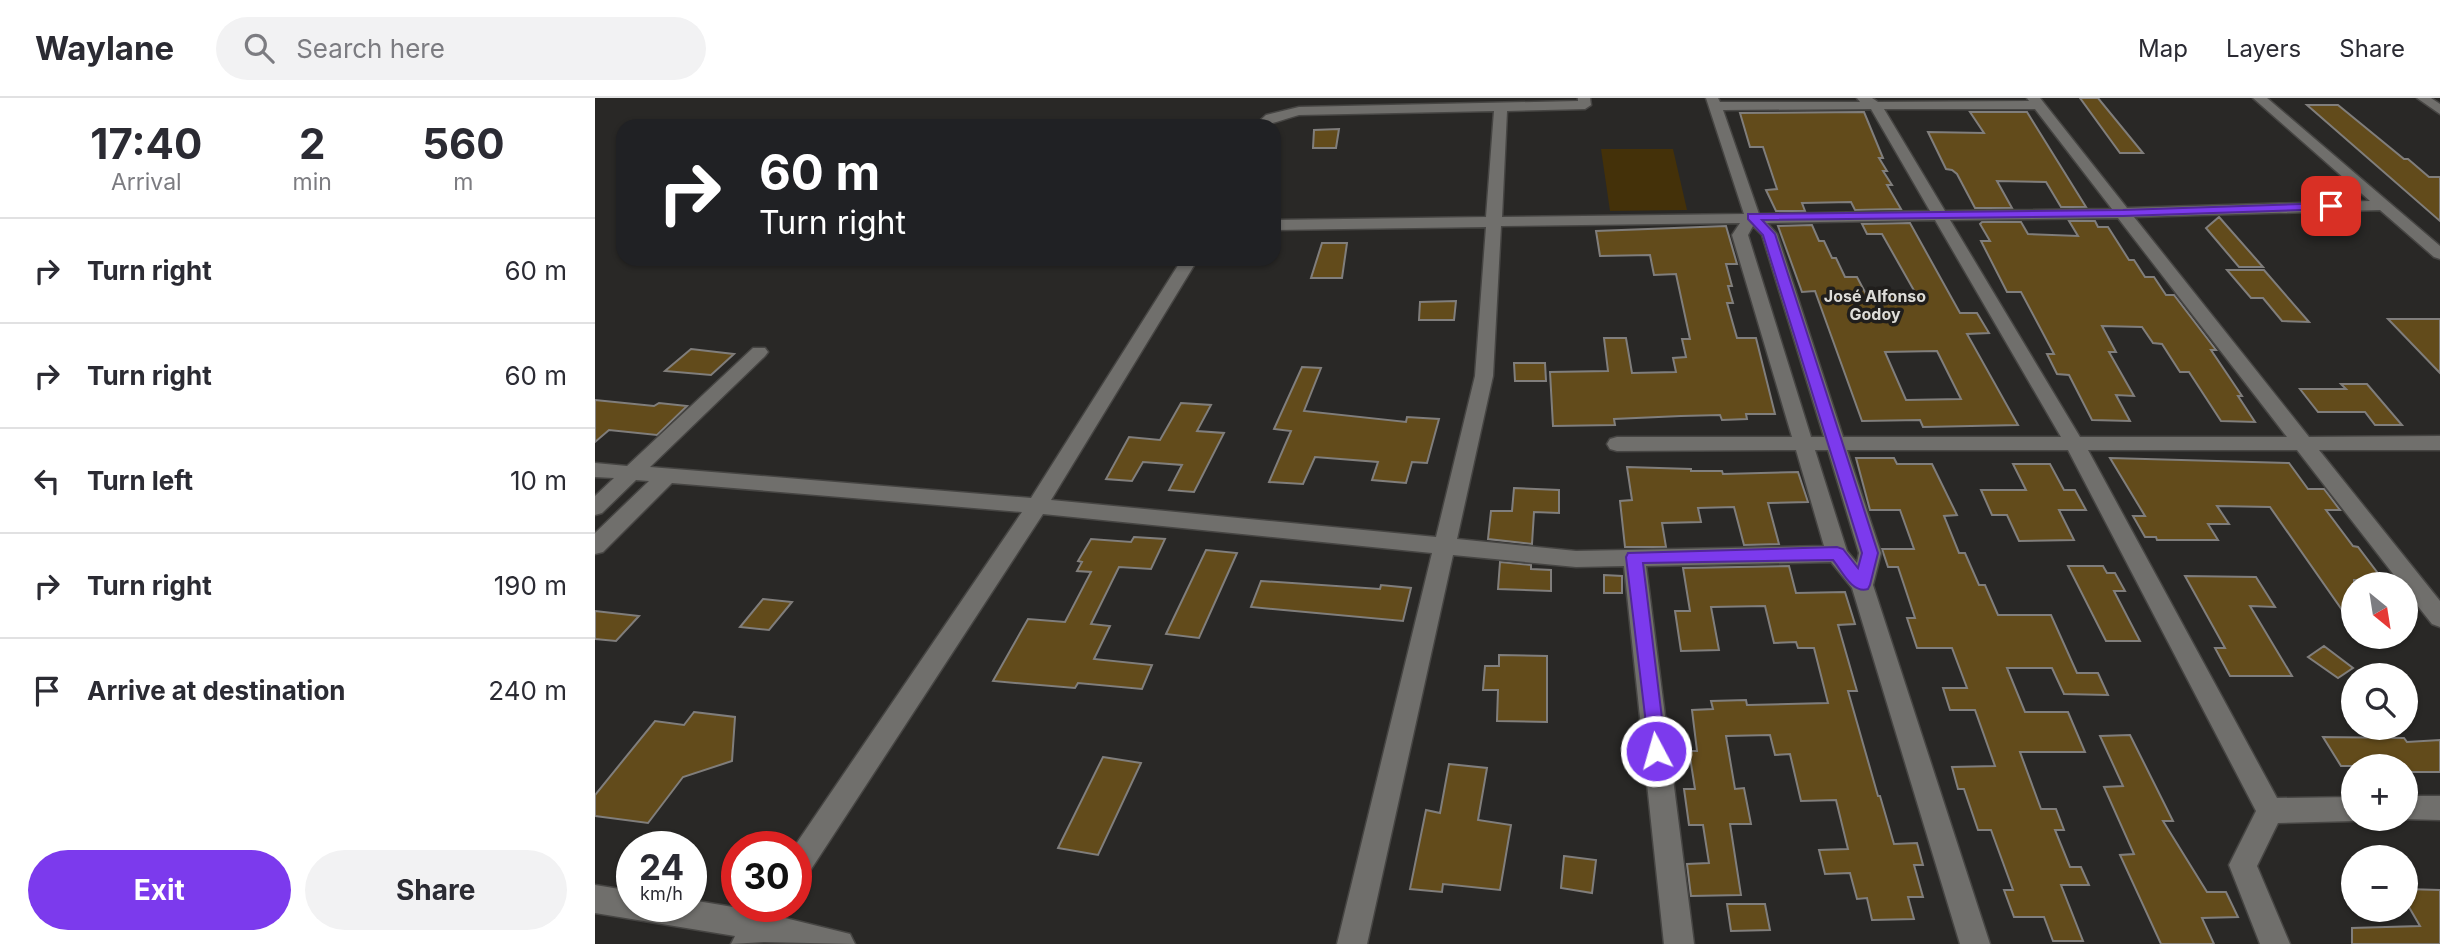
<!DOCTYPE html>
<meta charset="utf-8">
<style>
:root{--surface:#fff;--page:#f2f2f3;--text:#2b2b33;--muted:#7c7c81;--line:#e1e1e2;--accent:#7c3aed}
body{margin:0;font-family:Inter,sans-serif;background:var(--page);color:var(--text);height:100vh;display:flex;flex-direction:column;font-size:26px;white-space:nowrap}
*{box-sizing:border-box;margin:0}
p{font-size:23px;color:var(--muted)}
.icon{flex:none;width:38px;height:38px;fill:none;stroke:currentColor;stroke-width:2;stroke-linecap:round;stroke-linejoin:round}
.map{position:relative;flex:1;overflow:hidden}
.details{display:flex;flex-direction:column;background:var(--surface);width:595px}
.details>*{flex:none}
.guide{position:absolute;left:21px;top:21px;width:665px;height:147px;border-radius:21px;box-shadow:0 2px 5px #0004;background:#202124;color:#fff;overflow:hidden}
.needle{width:46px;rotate:150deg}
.controls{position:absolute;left:1746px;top:474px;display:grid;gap:14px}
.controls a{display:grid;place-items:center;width:77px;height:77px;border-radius:50%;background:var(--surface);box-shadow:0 2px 5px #0004;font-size:35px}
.speed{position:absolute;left:21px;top:733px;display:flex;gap:14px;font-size:35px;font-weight:700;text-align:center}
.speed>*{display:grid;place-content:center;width:91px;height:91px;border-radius:50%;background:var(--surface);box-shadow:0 2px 5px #0004;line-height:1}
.speed small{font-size:18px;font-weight:400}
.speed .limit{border:10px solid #d22;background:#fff;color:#111}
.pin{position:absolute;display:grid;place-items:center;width:60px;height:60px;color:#fff;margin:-30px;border-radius:14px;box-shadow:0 4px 10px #0006}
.me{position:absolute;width:77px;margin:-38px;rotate:354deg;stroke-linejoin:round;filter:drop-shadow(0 0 5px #0008)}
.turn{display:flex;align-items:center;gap:24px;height:147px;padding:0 28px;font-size:32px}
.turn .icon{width:91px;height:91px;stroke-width:2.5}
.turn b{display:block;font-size:49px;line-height:60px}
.eta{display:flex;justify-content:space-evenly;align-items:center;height:119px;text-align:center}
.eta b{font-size:42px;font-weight:700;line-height:49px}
.cta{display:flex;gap:14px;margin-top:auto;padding:14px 28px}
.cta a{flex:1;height:80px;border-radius:42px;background:var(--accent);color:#fff;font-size:28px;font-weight:700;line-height:80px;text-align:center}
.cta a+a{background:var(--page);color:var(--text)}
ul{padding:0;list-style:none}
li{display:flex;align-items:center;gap:21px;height:105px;padding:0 28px;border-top:2px solid var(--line)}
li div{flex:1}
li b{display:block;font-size:26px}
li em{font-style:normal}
header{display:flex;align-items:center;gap:42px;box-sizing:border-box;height:98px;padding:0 35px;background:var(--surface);border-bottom:2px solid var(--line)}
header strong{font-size:33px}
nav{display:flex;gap:38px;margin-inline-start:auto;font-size:24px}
.search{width:490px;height:63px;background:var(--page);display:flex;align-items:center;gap:18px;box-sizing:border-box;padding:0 24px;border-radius:38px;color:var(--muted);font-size:26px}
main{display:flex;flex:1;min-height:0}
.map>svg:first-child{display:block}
.green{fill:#443109}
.building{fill:#624b1b;stroke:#807e7c;stroke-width:2;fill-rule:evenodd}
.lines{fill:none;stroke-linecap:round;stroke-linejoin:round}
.minor-casing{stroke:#464543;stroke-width:3}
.minor{fill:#706f6c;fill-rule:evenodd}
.route{fill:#7c3aed;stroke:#51269a;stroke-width:2}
.labels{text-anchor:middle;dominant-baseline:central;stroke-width:7;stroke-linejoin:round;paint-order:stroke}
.far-neighbourhood-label{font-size:16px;font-weight:bold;fill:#deddd9;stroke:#201e1c}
</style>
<header>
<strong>Waylane</strong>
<div class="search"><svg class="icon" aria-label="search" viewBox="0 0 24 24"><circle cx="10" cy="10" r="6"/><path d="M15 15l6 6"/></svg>Search here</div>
<nav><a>Map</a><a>Layers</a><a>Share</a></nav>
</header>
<main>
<section class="details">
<div class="eta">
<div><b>17:40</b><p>Arrival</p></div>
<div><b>2</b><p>min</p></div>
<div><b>560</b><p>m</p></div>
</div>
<ul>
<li><svg class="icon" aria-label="right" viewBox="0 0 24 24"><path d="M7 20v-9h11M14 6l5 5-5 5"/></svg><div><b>Turn right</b></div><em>60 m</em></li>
<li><svg class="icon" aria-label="right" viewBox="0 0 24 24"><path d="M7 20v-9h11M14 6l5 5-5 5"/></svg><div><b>Turn right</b></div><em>60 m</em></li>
<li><svg class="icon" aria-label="left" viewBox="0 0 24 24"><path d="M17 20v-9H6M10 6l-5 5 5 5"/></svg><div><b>Turn left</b></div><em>10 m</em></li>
<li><svg class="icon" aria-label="right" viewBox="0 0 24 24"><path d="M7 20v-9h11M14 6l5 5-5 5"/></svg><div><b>Turn right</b></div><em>190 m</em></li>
<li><svg class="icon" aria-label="arrive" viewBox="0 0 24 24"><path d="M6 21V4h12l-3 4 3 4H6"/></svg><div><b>Arrive at destination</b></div><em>240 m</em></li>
</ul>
<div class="cta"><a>Exit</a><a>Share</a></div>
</section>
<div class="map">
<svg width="1845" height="846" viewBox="0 0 1845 846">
<rect width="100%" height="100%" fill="#292826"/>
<!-- green -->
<path class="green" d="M1006,51H1078L1092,112L1015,113Z"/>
<!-- building -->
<path class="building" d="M1485,0H1503L1548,55H1525Z
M1712,7H1743L1809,61H1813L1834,79H1845V123Z
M1269,14L1288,60H1284L1292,73H1288L1297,87H1292L1306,111L1260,112L1256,104L1207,105L1210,113H1181L1171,92L1182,91L1168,49H1155L1145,15Z
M1375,14H1432L1491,109H1466L1451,84L1402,83L1417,110H1380L1362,76L1357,72L1351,71L1333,34L1389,35Z
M744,31L741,50H718L719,32Z
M1624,119L1668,169H1644L1611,130Z
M1474,123H1500L1503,129H1513L1534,162H1539L1550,179H1559L1571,197H1579L1621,252H1616L1647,298H1643L1660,324L1626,323L1594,274H1585L1567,246L1558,245L1547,229L1507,228L1521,254H1514L1539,298L1521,297L1535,323L1497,322L1474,277L1462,276L1452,256H1459L1426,194H1412L1386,143H1395L1385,126L1387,124H1426L1433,136L1483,138Z
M1315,125L1365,215H1382L1394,235L1372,236L1423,327L1328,329L1325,322L1267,323L1220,193L1207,194L1183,128L1217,127L1224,143H1229L1237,160H1241L1250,179H1262L1271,196H1321L1287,136H1272L1267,126ZM1342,253L1366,301L1311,302L1290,254Z
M1131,128L1142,166H1131L1137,188H1133L1138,205H1132L1142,240H1161L1180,316H1151L1152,321L1127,322L1125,317L1086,318L1019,321L1020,327L958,328L955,274L1013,273L1009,240H1031L1037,275L1081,274L1078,260L1091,259L1087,241H1095L1081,176L1059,177L1055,157L1005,158L1001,133Z
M727,145H752L747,180H716Z
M1632,172H1669L1714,224L1687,223L1668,200H1656Z
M861,203L859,222H824L825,204Z
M1793,221H1845V275Z
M96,251L113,253L139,256L116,277L70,273Z
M919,265H950L951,283H920Z
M707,269L726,270L709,313L811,324L812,319L844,321L832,365L817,364L811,385L777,382L783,364L720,359L708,386L674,384L696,333L679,331Z
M1746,286H1772L1807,327H1780L1770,314H1723L1705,291H1751Z
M0,302L59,308L64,305L92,308L62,337L14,332L0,344Z
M586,305L616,307L602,333L629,335L599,394L574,392L587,367L548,364L537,383L511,381L534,339L565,342Z
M1261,360H1299L1302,366H1337L1362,417L1349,418L1364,455H1370L1384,487H1390L1403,517H1456L1482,575H1503L1513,597L1469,596L1457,570H1412L1430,614H1473L1490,654H1425L1446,711H1461L1469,732H1460L1475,769H1486L1494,787H1466L1488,843H1458L1449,819H1419L1409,792H1418L1396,732H1383L1369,691H1363L1357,669L1400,668L1380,612H1355L1348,590H1372L1357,550H1322L1312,520H1320L1303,469H1293L1287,451H1319L1305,412H1275Z
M1515,360L1694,365L1713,391H1729L1745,412H1731L1758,448L1763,449L1788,482H1759V529L1675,409L1622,408L1634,426H1613L1623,442H1562L1561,439H1550L1538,418H1550Z
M1418,366H1455L1469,392H1480L1491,412H1464L1479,442L1424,443L1412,417H1397L1386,392H1431Z
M1032,369L1096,371V373H1127L1128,376L1203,374L1213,404L1173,405L1184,446L1149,447L1139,409L1103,410L1106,424L1067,425L1071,449H1030L1025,403L1037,402Z
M919,390L964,392V415L939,414L937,446L893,441L896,413H917Z
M539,439L570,441L556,471L524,469L496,526L515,528L499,561L557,567L547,591L483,585L480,590L398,583L433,521L470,524L496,474L482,473L487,464L483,463L496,441L536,444Z
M611,452L642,455L604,540L571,536Z
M905,464L936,467V471L956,472V493L903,491Z
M1194,468L1201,495L1250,494L1260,526L1243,527L1262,593H1253L1283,698H1285L1299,746L1322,745L1328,767H1319L1328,799H1313L1319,821L1277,822L1272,800L1262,801L1255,775L1230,776L1224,752L1253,751L1241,702L1206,703L1195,656L1180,657L1175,637L1131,638L1140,691L1149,690L1156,726H1135L1146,797L1096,798L1092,766L1114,765L1108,727H1094L1089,691H1100L1094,653H1102L1097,612L1118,611L1116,603L1151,602L1152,607L1233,605L1219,550H1203L1201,544L1179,545L1170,508L1116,509L1124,552L1086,553L1080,513H1095L1088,470Z
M1473,468H1508L1512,475H1520L1530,493H1519L1545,543H1511Z
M1009,477L1027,478V495H1009Z
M1590,478L1661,479L1680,509L1655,508L1697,578H1635L1620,550H1630Z
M666,483L785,491L786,487L816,490L808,523L656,509Z
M168,501L197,504L174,532L145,529Z
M0,513L44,518L21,543L0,541Z
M1729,548L1758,570L1743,580L1713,559Z
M904,557L952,558V624L902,623L903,592H888L890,568H904Z
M99,614L140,619L137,663L88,679L53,725L0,718V697L60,623L89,627Z
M1535,637L1578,723H1568L1612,794H1631L1643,819L1607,820L1619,846H1566L1525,757L1539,756L1509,689L1528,688L1505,638Z
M1728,639L1809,640L1812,644L1845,642V674H1811V668H1746Z
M508,659L546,665L503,757L463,750Z
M854,666L892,670L883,722L916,727L905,792L848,786L847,794L815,791L831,712L845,715Z
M969,758L1001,762L997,795L966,790Z
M1811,791L1845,792V846H1757V830L1825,828L1811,804Z
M1132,806H1170L1175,832L1136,833Z"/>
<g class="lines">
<defs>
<path id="minor" d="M983,0H995L996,7L990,11L912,13L907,119L1149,116L1111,0H1123L1125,4H1265L1262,0H1277L1283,4L1434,3L1432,0H1445L1532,110L1775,103L1658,0H1672L1845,148V161L1839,159L1785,112L1539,119L1714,339L1845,338V352H1724L1845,503V529L1837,526L1811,493V486H1806L1702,352H1493L1682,700L1759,699V721H1765L1759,723L1683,725L1662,768L1695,846H1665L1634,767L1661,713L1473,352H1252L1286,455L1278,487L1395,846H1365L1257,490L1236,464L1051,468L1099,846H1069L1029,468L981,469L858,457L772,846H742L837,455L448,416L211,779L201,783V749H199L427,414L77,385L8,454L0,456V435L54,383L41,382L7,415L0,417V398L19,380L0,379V365L32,368L158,250H170L173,254L170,258L55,369L436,400L587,161H603L456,402L841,439L880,278L891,129L679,132V122L891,119L899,13L704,17C688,21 675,28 659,28L671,17L704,9L983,3ZM1276,11L1335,113L1164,116L1128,12ZM1289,11H1440L1517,111L1350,113ZM1523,120L1692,339H1485L1355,122ZM1340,122L1466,339H1248L1182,136L1172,125ZM1145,125L1137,137L1197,339H1022L1015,341L1012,346L1015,351L1022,353L1201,352L1229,448L981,453L862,441L898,278L906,128ZM1158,128L1167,137L1229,339H1216L1153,137ZM1220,352H1233L1264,455L1262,465L1252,453Z
M1822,0H1836L1845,6V16Z
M1811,698H1845V722L1808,721H1811Z
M0,787L37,793V808H96V802L156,812L159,808H190L186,819L255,836L260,846L169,844L136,846L140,838L0,815Z"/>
</defs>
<!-- minor casing -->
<use href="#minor" class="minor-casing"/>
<!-- minor -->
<use href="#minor" class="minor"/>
</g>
<!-- route -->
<path class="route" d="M1736,105L1740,106V111L1528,118L1167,122L1180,136L1283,455L1275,487L1273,491C1257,496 1247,473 1238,462L1048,465L1071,653L1068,659L1061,661L1055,659L1031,459L1033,455L1242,449L1248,451L1263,470L1267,455L1168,137L1153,121V116L1528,112Z"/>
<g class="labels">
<!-- far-neighbourhood labels -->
<g class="far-neighbourhood-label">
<text x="1280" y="198">José Alfonso<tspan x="1280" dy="18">Godoy</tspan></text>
</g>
</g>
</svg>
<div class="controls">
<a><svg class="needle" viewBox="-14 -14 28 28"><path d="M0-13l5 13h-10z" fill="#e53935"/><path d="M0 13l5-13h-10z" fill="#7c7c81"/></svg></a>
<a><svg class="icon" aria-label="search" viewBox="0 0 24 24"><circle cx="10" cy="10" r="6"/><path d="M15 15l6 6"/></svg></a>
<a>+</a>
<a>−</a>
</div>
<div class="speed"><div>24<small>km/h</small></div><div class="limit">30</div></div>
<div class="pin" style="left:1736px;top:108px;background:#d93025"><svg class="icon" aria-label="arrive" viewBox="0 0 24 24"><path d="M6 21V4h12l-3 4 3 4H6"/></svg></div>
<svg class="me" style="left:1061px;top:653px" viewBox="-20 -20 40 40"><circle r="17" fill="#7c3aed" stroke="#fff" stroke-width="3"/><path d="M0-11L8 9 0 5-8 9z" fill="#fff"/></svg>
<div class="guide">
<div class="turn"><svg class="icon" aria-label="right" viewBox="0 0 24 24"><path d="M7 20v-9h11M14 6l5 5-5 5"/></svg><div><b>60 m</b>Turn right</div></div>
</div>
</div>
</main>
